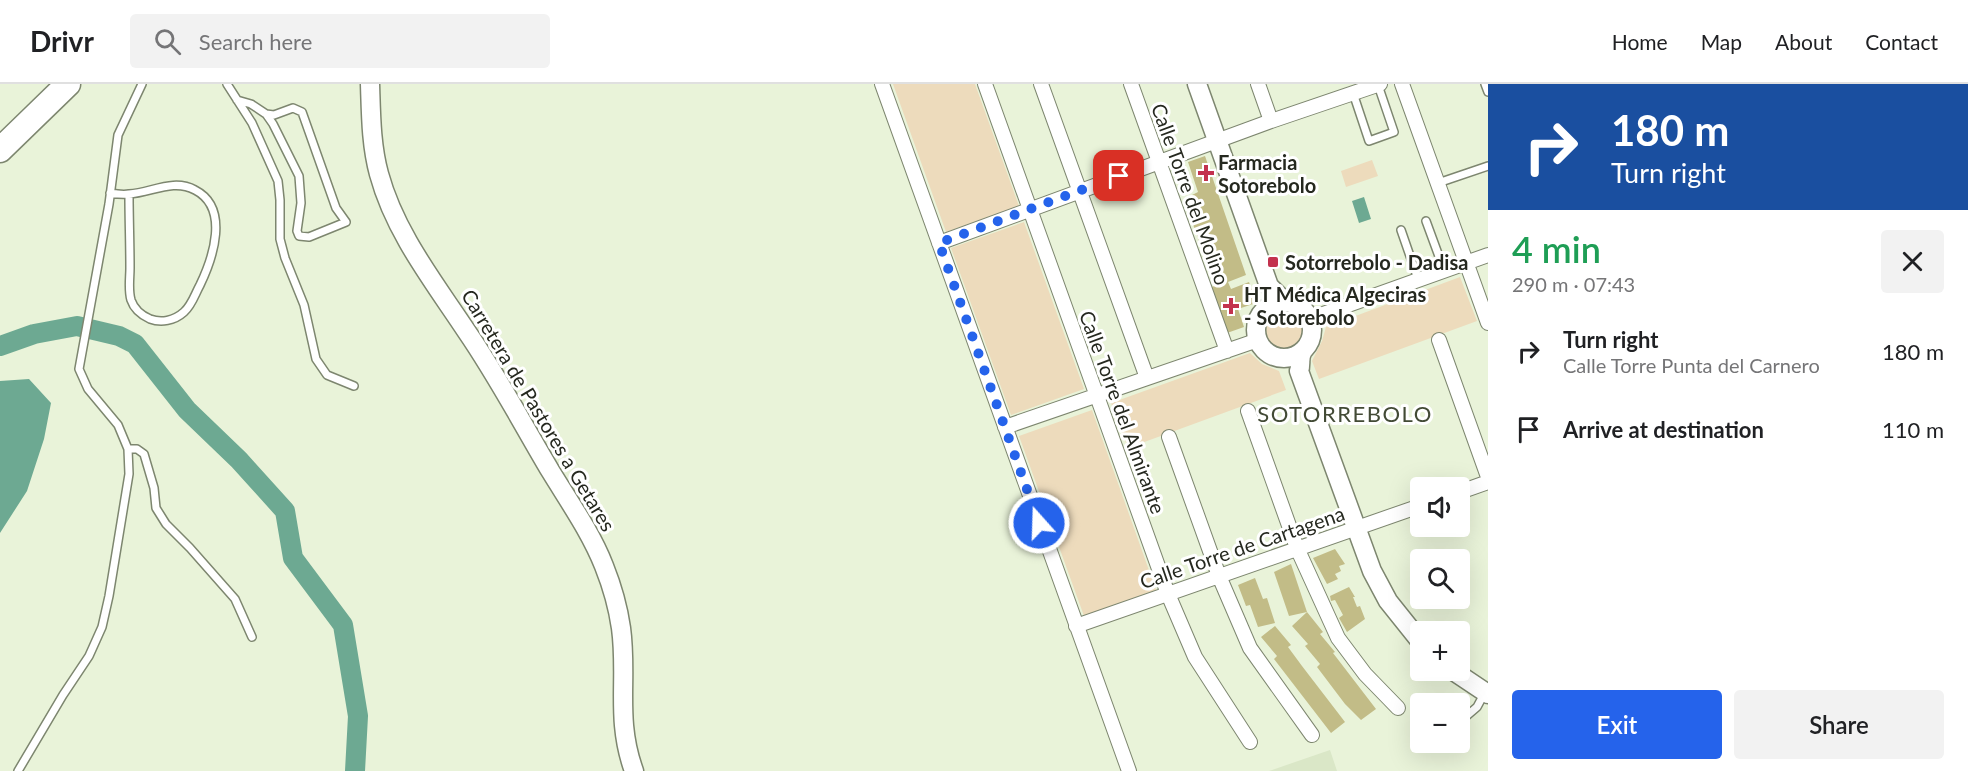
<!DOCTYPE html>
<meta charset="utf-8">
<style>
:root{--surface:#fff;--page:#f2f2f2;--text:#202124;--muted:#757577;--line:#e0e0e0;--accent:#2563eb}
body{margin:0;font-family:Lato,sans-serif;background:var(--page);color:var(--text);height:100vh;display:flex;flex-direction:column;font-size:22px;white-space:nowrap}
*{box-sizing:border-box;margin:0}
p{font-size:20px;color:var(--muted)}
.icon{flex:none;width:33px;height:33px;fill:none;stroke:currentColor;stroke-width:2;stroke-linecap:round;stroke-linejoin:round}
.map{position:relative;flex:1;overflow:hidden}
.details{display:flex;flex-direction:column;background:var(--surface);width:480px}
.details>*{flex:none}
.banner{background:#1a4fa0;color:#fff;overflow:hidden}
.buttons{position:absolute;left:1410px;top:393px;display:grid;gap:12px}
.buttons a{display:grid;place-items:center;width:60px;height:60px;border-radius:6px;background:var(--surface);box-shadow:0 6px 24px #0002;font-size:30px}
.pin{position:absolute;display:grid;place-items:center;width:51px;height:51px;color:#fff;margin:-26px;border-radius:12px;box-shadow:0 3px 9px #0006}
.me{position:absolute;width:66px;margin:-33px;rotate:340deg;stroke-linejoin:round;filter:drop-shadow(0 0 4px #0008)}
.turn{display:flex;align-items:center;gap:21px;height:126px;padding:0 24px;font-size:27px}
.turn .icon{width:78px;height:78px;stroke-width:2.5}
.turn b{display:block;font-size:42px;line-height:51px}
.round{display:grid;place-items:center;flex:none;width:63px;height:63px;border-radius:6px;background:var(--page)}
.headline{display:flex;align-items:center;justify-content:space-between;height:102px;padding:0 24px}
h1{font-size:36px;font-weight:600;line-height:45px;color:#1e9e55}
.primary-button{display:flex;gap:12px;margin-top:auto;padding:12px 24px}
.primary-button a{flex:1;height:69px;border-radius:6px;background:var(--accent);color:#fff;font-size:24px;font-weight:600;line-height:69px;text-align:center}
.primary-button a+a{background:var(--page);color:var(--text)}
ul{padding:0;list-style:none}
li{display:flex;align-items:center;gap:18px;height:78px;padding:0 24px}
li div{flex:1}
li b{display:block;font-size:22px}
li em{font-style:normal}
header{display:flex;align-items:center;gap:36px;box-sizing:border-box;height:84px;padding:0 30px;background:var(--surface);border-bottom:2px solid var(--line)}
header strong{font-size:28px}
nav{display:flex;gap:33px;margin-inline-start:auto;font-size:21px}
.search{width:420px;height:54px;background:var(--page);display:flex;align-items:center;gap:15px;box-sizing:border-box;padding:0 21px;border-radius:6px;color:var(--muted);font-size:22px}
main{display:flex;flex:1;min-height:0}
.map>svg:first-child{display:block}
.built{fill:#dae7c7}
.green{fill:#eddbbc}
.water{fill:#6da992}
.lines{fill:none;stroke-linecap:round;stroke-linejoin:round}
.river{stroke:#6da992;stroke-width:20}
.building{fill:#c2bc87}
.lane-casing{stroke:#7d866f;stroke-width:10}
.street-casing{stroke:#7d866f;stroke-width:16}
.secondary-casing{stroke:#7d866f;stroke-width:21}
.highway-casing{stroke:#7d866f;stroke-width:27}
.lane{stroke:#fff;stroke-width:7}
.street{stroke:#fff;stroke-width:14}
.secondary{stroke:#fff;stroke-width:18}
.highway{stroke:#fff;stroke-width:24}
.route{stroke:#2563eb;stroke-width:10;stroke-dasharray:0 18}
.poi-dot{fill:#c3324e;stroke:#fff;stroke-width:2}
.labels{text-anchor:middle;dominant-baseline:central;stroke-width:6;stroke-linejoin:round;paint-order:stroke}
.poi-label{font-size:20px;font-weight:bold;fill:#25281f;stroke:#fff;text-anchor:start}
.street-label{font-size:20px;fill:#25281f;stroke:#fff}
.quarter-label{font-size:22px;letter-spacing:1.5px;fill:#424a35;stroke:#fff}
</style>
<header>
<strong>Drivr</strong>
<div class="search"><svg class="icon" aria-label="search" viewBox="0 0 24 24"><circle cx="10" cy="10" r="6"/><path d="M15 15l6 6"/></svg>Search here</div>
<nav><a>Home</a><a>Map</a><a>About</a><a>Contact</a></nav>
</header>
<main>
<div class="map">
<svg width="1488" height="687" viewBox="0 0 1488 687">
<rect width="100%" height="100%" fill="#e9f3d9"/>
<!-- built -->
<path class="built" d="M1330,666L1337,687H1269Z"/>
<!-- green -->
<path class="green" d="M893,0H975L1019,122L946,148Z
M1372,76L1378,92L1346,103L1341,87Z
M1024,138L1084,305L1011,331L951,164Z
M1460,193L1477,237L1319,295L1312,277L1322,257L1326,243Z
M1262 246a21 21 0 1 1 42 0a21 21 0 1 1-42 0Z
M1250,269L1262,280L1279,287L1286,306L1128,364L1111,319Z
M1092,326L1156,506L1084,532L1019,352Z"/>
<!-- water -->
<path class="water" d="M1364,113L1371,135L1359,139L1352,117Z
M29,295L51,319L44,355L27,407L0,449V297Z"/>
<g class="lines">
<!-- river -->
<path class="river" d="M0,262L34,250L77,242L119,252L135,260L187,326L239,376L285,427L293,474L343,541L358,632L355,687"/>
</g>
<!-- building -->
<path class="building" d="M1205,72L1246,191L1228,198L1231,205L1249,198L1256,219L1238,225L1244,243L1227,249L1211,203L1215,202L1184,115L1198,108L1188,78Z
M1335,465L1345,480L1339,482L1341,487L1335,490L1338,495L1327,500L1313,474Z
M1291,480L1307,528L1289,532L1274,488Z
M1255,494L1263,515L1267,514L1275,539L1258,543L1250,521L1246,522L1238,501Z
M1349,503L1355,513H1353L1357,523L1360,522L1365,535L1347,548L1339,534L1343,531L1335,516L1331,517L1330,512Z
M1307,528L1323,548L1320,550L1335,568L1333,569L1376,625L1361,636L1345,620L1317,583L1320,580L1305,562L1308,560L1292,542Z
M1275,542L1291,561L1288,563L1302,582L1345,638L1331,649L1274,575L1277,572L1261,553Z"/>
<g class="lines">
<defs>
<path id="lane" d="M227,0L252,39L278,97L280,116V155L285,174L304,221L316,275L327,291L354,302
M1485,0L1488,8
M1353,9L1369,57L1394,48L1378,1
M237,16L251,20L266,30L273,40L299,92L301,119L297,147L299,152L309,153L346,138L336,124L302,28L293,24L274,31L266,30
M1438,99L1488,82
M110,109C116,110 123,111 129,110C151,109 173,94 195,106C230,124 213,174 200,201C195,210 192,221 184,228C174,237 161,239 150,235C141,231 134,225 131,216C128,206 130,194 130,184C130,159 129,135 129,111
M1426,137L1444,186
M1401,146L1418,195
M128,365H137L144,370L154,404L156,424L166,440L190,464L235,515L252,553
M1463,635L1477,623L1484,610
M18,687L63,611L89,572L102,543L109,512L129,390L128,365L118,341L88,305L79,285L109,120L118,51L142,0"/>
<path id="street" d="M882,0L1129,687
M985,0L1168,510L1195,573L1250,658
M1041,0L1147,294
M1131,0L1227,267
M1258,0L1271,37
M1402,0L1488,239
M939,159L1271,37L1380,0
M1309,235L1488,171
M1439,256L1488,393
M1248,327L1297,464L1338,554L1365,590L1398,624
M1005,343L1258,256
M1169,353L1219,492L1250,564L1312,651
M1460,408L1488,398
M1076,542L1420,422"/>
<path id="secondary" d="M370,0C371,30 371,61 379,90C395,149 434,198 467,248C498,293 523,341 551,388C570,419 591,449 604,482C612,502 618,523 621,544C628,595 615,635 634,687
M1197,0L1269,202L1279,212L1290,219
M1256 246a28 28 0 1 1 56 0a28 28 0 1 1-56 0Z
M1303,267C1298,274 1302,280 1299,287L1372,487L1388,517L1420,557
M1452,586L1488,610"/>
<path id="highway" d="M0,66L68,0"/>
</defs>
<!-- lane casing -->
<use href="#lane" class="lane-casing"/>
<!-- street casing -->
<use href="#street" class="street-casing"/>
<!-- secondary casing -->
<use href="#secondary" class="secondary-casing"/>
<!-- highway casing -->
<use href="#highway" class="highway-casing"/>
<!-- lane -->
<use href="#lane" class="lane"/>
<!-- street -->
<use href="#street" class="street"/>
<!-- secondary -->
<use href="#secondary" class="secondary"/>
<!-- highway -->
<use href="#highway" class="highway"/>
</g>
<g class="lines">
<!-- route -->
<path class="route" d="M1039,439L939,159L1119,92"/>
</g>
<!-- markers -->
<g class="poi-dot">
<path d="M1203 80h6v6h6v6h-6v6h-6v-6h-6v-6h6z"/>
<rect x="1267" y="172" width="12" height="12" rx="3"/>
<path d="M1228 213h6v6h6v6h-6v6h-6v-6h-6v-6h6z"/>
</g>
<g class="labels">
<!-- poi labels -->
<g class="poi-label">
<text x="1218" y="78">Farmacia<tspan x="1218" dy="23">Sotorebolo</tspan></text>
<text x="1285" y="178">Sotorrebolo - Dadisa</text>
<text x="1244" y="210">HT Médica Algeciras<tspan x="1244" dy="23">- Sotorebolo</tspan></text>
</g>
<!-- street labels -->
<g class="street-label">
<text transform="translate(1191 110) rotate(70)">Calle Torre del Molino</text>
<text transform="translate(539 326) rotate(59)">Carretera de Pastores a Getares</text>
<text transform="translate(1123 328) rotate(70)">Calle Torre del Almirante</text>
<text transform="translate(1242 463) rotate(-19)">Calle Torre de Cartagena</text>
</g>
<!-- quarter labels -->
<g class="quarter-label">
<text x="1345" y="329">SOTORREBOLO</text>
</g>
</g>
</svg>
<div class="buttons">
<a><svg class="icon" aria-label="sound" viewBox="0 0 24 24"><path d="M4 9h4l5-4v14l-5-4H4zM17 9q2 3 0 6"/></svg></a>
<a><svg class="icon" aria-label="search" viewBox="0 0 24 24"><circle cx="10" cy="10" r="6"/><path d="M15 15l6 6"/></svg></a>
<a>+</a>
<a>−</a>
</div>
<div class="pin" style="left:1119px;top:92px;background:#d93025"><svg class="icon" aria-label="arrive" viewBox="0 0 24 24"><path d="M6 21V4h12l-3 4 3 4H6"/></svg></div>
<svg class="me" style="left:1039px;top:439px" viewBox="-20 -20 40 40"><circle r="17" fill="#2563eb" stroke="#fff" stroke-width="3"/><path d="M0-11L8 9 0 5-8 9z" fill="#fff"/></svg>
</div>
<section class="details">
<div class="banner">
<div class="turn"><svg class="icon" aria-label="right" viewBox="0 0 24 24"><path d="M7 20v-9h11M14 6l5 5-5 5"/></svg><div><b>180 m</b>Turn right</div></div>
</div>
<div class="headline"><div><h1>4 min</h1><p>290 m · 07:43</p></div><a class="round"><svg class="icon" aria-label="close" viewBox="0 0 24 24"><path d="M6 6l12 12M18 6L6 18"/></svg></a></div>
<ul>
<li><svg class="icon" aria-label="right" viewBox="0 0 24 24"><path d="M7 20v-9h11M14 6l5 5-5 5"/></svg><div><b>Turn right</b><p>Calle Torre Punta del Carnero</p></div><em>180 m</em></li>
<li><svg class="icon" aria-label="arrive" viewBox="0 0 24 24"><path d="M6 21V4h12l-3 4 3 4H6"/></svg><div><b>Arrive at destination</b></div><em>110 m</em></li>
</ul>
<div class="primary-button"><a>Exit</a><a>Share</a></div>
</section>
</main>
